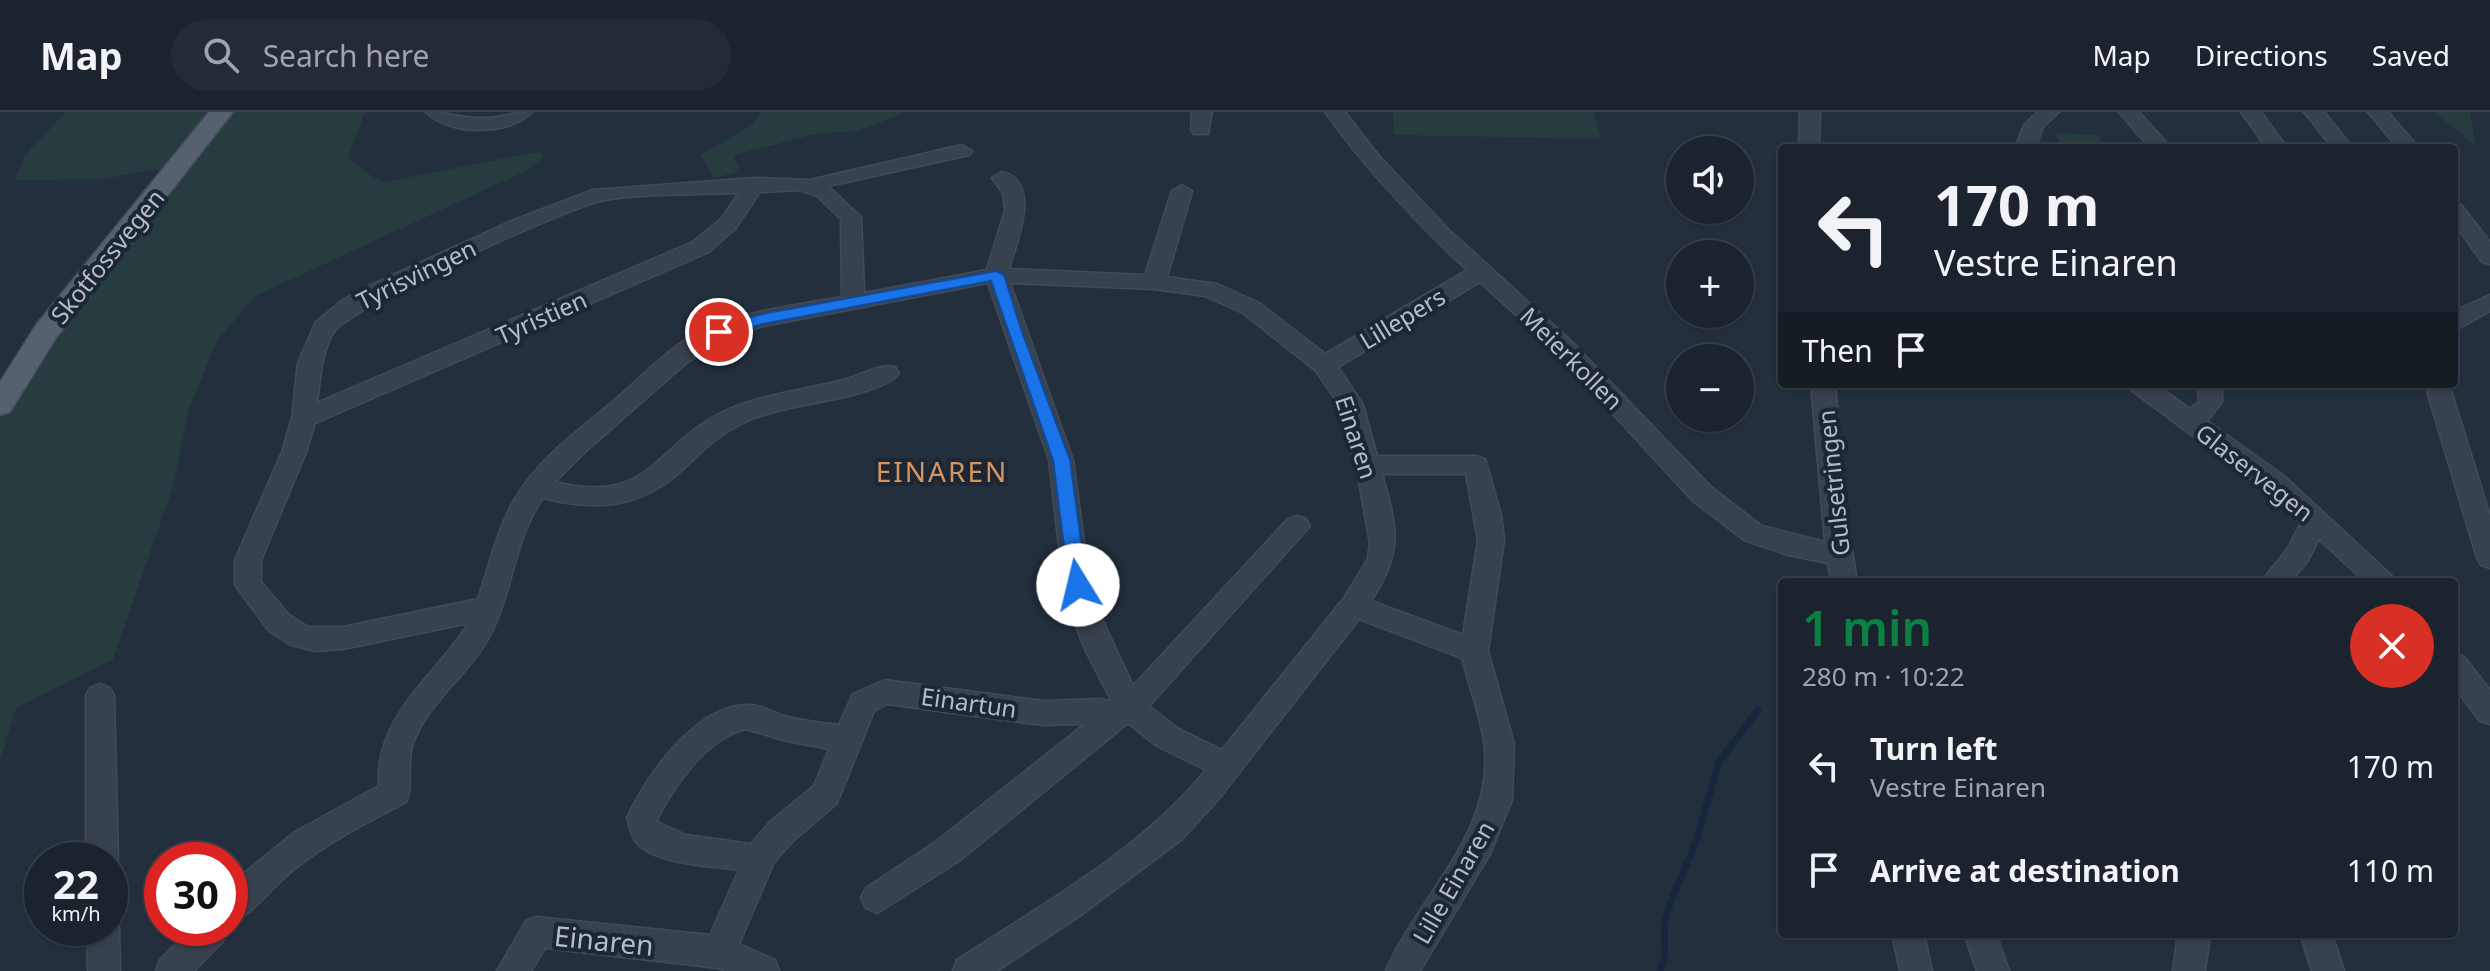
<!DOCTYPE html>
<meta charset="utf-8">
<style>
:root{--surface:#1b232e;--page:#242b36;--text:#f1f3f6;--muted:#a0a4aa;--line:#39404a;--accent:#0b8043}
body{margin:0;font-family:"Noto Sans",sans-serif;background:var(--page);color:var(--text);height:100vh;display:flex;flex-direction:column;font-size:30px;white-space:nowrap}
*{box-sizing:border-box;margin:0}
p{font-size:26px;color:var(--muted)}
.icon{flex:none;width:44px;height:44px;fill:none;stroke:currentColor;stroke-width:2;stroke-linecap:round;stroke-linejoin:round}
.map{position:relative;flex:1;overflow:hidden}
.details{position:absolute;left:1778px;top:466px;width:680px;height:360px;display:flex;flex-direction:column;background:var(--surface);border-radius:8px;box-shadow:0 2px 6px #0004,0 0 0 2px var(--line)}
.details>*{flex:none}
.guide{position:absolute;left:1778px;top:32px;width:680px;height:244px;border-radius:8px;box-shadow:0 2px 6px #0004,0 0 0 2px var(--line);background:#1b232e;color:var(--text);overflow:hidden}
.buttons{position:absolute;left:1666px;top:24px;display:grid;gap:16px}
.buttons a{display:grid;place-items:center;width:88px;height:88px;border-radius:50%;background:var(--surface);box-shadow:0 2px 6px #0004,0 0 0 2px var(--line);font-size:40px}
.speed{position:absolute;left:24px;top:730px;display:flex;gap:16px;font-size:40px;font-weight:700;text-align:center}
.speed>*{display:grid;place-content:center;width:104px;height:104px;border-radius:50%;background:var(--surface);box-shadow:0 2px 6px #0004,0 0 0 2px var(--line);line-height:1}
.speed small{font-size:20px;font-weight:400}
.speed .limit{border:12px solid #d22;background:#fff;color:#111}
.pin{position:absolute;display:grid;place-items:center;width:68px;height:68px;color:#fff;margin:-34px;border:4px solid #fff;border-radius:50%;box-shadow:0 2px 8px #0007}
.me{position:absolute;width:88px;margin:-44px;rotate:351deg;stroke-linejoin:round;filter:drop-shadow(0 0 6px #0008)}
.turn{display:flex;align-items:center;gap:28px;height:168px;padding:0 24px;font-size:36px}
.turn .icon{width:104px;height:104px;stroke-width:2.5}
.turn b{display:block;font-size:56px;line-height:68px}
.then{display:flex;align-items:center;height:76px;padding:0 24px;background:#0003;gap:16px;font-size:30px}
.round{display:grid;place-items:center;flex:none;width:84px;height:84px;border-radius:42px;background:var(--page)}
.summary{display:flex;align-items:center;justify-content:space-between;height:136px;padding:0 24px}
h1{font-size:48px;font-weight:600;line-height:60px;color:var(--accent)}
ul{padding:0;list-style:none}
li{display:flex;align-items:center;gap:24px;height:104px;padding:0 24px}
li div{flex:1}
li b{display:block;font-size:30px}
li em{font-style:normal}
header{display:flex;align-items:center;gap:48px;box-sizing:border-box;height:112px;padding:0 40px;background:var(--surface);border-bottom:2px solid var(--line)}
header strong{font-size:38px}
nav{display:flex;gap:44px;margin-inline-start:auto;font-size:28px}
.search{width:560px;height:72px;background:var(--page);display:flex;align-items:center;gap:20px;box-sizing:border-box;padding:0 28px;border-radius:44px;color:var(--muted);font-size:30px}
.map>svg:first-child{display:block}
.green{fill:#263c3f}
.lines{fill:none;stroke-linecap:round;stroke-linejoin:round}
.stream{stroke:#17263c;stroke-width:7}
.minor-casing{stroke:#414a57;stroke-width:3}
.major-casing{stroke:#414a57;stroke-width:3}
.minor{fill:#38414e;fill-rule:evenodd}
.major{fill:#56606e;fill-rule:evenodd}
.route{fill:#1a73e8;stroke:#114b97;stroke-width:2}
.labels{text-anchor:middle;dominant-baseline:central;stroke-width:8;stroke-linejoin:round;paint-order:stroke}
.street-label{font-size:24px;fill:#b4bcc9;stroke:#1d2633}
.quarter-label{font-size:28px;letter-spacing:2px;fill:#d59563;stroke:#1d2633}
.near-street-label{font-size:28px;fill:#b4bcc9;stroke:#1d2633}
</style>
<header>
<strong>Map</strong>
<div class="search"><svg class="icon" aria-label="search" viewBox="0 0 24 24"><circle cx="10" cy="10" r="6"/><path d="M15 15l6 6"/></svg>Search here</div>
<nav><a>Map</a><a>Directions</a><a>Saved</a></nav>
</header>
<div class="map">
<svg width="2490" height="859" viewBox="0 0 2490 859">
<rect width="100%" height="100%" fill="#242f3e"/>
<!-- green -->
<path class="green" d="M66,0H365L348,46L374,66L384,70L536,40L542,41L543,46L530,57L255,184L217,229L189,297L173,375L113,547L16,596L0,648V308L39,244L182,64L157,57L103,67L15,68L24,44Z
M761,0H906L858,19L816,22L737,42L734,45L739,55L736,60L715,66L700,43L752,13Z
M1393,0H1594L1601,27L1394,23Z
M2434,0H2470L2475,33Z
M2055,21L2097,23L2105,36H2064Z"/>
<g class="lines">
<!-- stream -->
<path class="stream" d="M1660,859L1665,847L1664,814L1670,791L1696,730L1719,650L1758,598"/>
<defs>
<path id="minor" d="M426,0C447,0 461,6 479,6C497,7 513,0 532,0C510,24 449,24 426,0Z
M1192,0H1212L1208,22H1194L1191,18Z
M1325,0H1345L1379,44L1449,118L1570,228L1711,375L1762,414L1825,430L1811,272H1835L1845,393L1857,470H1831L1828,451L1788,443L1744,428L1693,389L1554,238L1480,170L1338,255L1363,293L1377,344H1476L1485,347L1501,403L1504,428L1488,539L1514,632L1512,688L1490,742L1420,859H1386C1418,783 1497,720 1484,630C1480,602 1469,574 1462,546L1359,507L1217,689L1181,728L1081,803L997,859H953L957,848C1043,792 1141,738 1206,658L1157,634L1128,611L959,749L877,801L866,796L861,786L866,776L937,729L1085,612L1043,613L887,592L874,599L837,691L793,729L774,750L739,832L775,848L779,859H726L718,856L545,836L531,859H497L526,809L537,805L710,823L739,758C712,754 655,753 636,730C631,724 629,713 627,706C646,664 696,592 749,593C761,593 773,600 784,604C802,609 821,611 839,613L853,582L885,568L1043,589L1100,587L1112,590L1085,537L1071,501L1061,452L1049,348L988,171L764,214L727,225L685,252L587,338L555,370C653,394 654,332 725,299C762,282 804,278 843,268C860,264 879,251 895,255L899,261C887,280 818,290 795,295C773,300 751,305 732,317C712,328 697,345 680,360C639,397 594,399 543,386C513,428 513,483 488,527C467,564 428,591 413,631C406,651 414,672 406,690C368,710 330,729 297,755C275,771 253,803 230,812V774L237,767L295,720L379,674C374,605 435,564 469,511L343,537L315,539L291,533L269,519L235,473V448L282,340L292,306L298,251L316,210L343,188L369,174L509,110L593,78L755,66L810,68L962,33L972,39L969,43L828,74L861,105L864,181L987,158L1005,99L1003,81L992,66L1002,60C1043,70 1016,131 1009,157L1145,163L1172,79L1182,73L1192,79L1167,165L1217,172L1259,191L1325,242L1467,158C1416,110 1366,58 1325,0ZM799,78L817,84L841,107L842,185C798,193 753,198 712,214C674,229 645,262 615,288C580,317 540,345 516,385C497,417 490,452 478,487L343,515H308L289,503L261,470V448L306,340L315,311L709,140L735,117L760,80ZM739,81L721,107L693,130L317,291C320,268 321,242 333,221C348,195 570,94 605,88C648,81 695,83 739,81ZM1010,171L1154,177L1205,184L1243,201L1316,259L1339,293L1359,370L1370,431L1368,447L1344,486L1222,638L1177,616L1149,594L1310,414L1306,407L1297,404L1288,407L1133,574L1099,501L1087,452L1073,348ZM1382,362H1466L1478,428L1463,523L1371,489C1403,439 1398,418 1382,362ZM746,617L787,629L829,637L814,674L771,709L751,732L686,723L659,711L657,707C675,673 707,626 746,617Z
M1800,0H1820L1819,36H1799Z
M2038,0H2059L2043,15L2035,36H2015L2024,13Z
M2119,0H2139L2171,36H2150Z
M2241,0H2261L2287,36H2267Z
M2304,0H2324L2353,36H2333Z
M2368,0H2388L2419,36H2398Z
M2454,91L2461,93L2490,130V152L2482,150L2454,111Z
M2490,183V199L2454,219V199Z
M2127,272H2155L2190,297L2199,290L2198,272H2222V290L2207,309L2285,365L2391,463L2395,470H2365L2319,427L2307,450L2290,470H2261L2288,436L2301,411L2267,379L2131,278Z
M2425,272H2449L2490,404V456L2481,453L2477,446Z
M2454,541L2464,545L2490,578V612L2480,609L2454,574Z
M100,572L110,576L114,584L118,748L110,759V748H86V584L90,576Z
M110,803L114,805L119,816L120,859H88L87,816H110Z
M192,816H230L225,827L194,859H156L160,848Z
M1892,822H1924L1932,859H1900Z
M1964,822H1996L2009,859H1977Z
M2178,822H2210L2205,859H2173Z
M2300,822H2332L2344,859H2312Z"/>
<path id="major" d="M209,0H233L56,226L10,300L0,303V270L36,213Z"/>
</defs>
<!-- minor casing -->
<use href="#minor" class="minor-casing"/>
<!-- major casing -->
<use href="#major" class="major-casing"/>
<!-- minor -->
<use href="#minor" class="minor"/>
<!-- major -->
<use href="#major" class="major"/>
</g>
<!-- route -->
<path class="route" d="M996,159L1004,163L1022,220L1070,348L1087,473L1078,480L1069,473L1053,348L991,169L763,212L719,225L711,220L713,216L762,202Z"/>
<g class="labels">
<!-- street labels -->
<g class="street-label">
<text transform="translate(107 144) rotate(-51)">Skotfossvegen</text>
<text transform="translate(416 162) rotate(-26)">Tyrisvingen</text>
<text transform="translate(541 205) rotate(-24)">Tyristien</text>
<text transform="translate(1402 206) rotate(-31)">Lillepers</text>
<text transform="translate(1572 246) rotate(45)">Meierkollen</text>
<text transform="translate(1357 325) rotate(72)">Einaren</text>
<text transform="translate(2255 360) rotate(38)">Glaservegen</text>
<text transform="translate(1833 371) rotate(-96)">Gulsetringen</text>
<text transform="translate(969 590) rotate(8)">Einartun</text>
<text transform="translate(1453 770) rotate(-60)">Lille Einaren</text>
</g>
<!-- quarter labels -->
<g class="quarter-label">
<text x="942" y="359">EINAREN</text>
</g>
<!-- near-street labels -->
<g class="near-street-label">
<text transform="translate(604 828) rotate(6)">Einaren</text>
</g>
</g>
</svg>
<div class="buttons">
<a><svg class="icon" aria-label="sound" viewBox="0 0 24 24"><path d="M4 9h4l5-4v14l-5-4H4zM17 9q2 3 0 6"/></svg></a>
<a>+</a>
<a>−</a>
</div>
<div class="speed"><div>22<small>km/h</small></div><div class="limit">30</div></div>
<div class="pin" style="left:719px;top:220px;background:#d93025"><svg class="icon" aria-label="arrive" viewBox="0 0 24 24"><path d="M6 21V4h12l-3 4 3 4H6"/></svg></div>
<svg class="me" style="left:1078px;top:473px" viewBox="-20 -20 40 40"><circle r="19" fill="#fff"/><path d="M0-13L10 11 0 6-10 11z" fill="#1a73e8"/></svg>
<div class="guide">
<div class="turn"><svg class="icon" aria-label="left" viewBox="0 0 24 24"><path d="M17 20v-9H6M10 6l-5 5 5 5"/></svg><div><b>170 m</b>Vestre Einaren</div></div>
<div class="then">Then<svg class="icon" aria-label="arrive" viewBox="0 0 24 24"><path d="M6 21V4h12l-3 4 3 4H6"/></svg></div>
</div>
<section class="details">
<div class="summary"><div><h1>1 min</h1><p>280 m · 10:22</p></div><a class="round" style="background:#d93025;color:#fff"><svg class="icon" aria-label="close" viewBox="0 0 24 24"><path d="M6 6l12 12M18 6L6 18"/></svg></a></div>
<ul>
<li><svg class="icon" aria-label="left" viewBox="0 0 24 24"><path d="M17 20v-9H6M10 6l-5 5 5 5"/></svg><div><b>Turn left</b><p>Vestre Einaren</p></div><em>170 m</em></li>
<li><svg class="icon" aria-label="arrive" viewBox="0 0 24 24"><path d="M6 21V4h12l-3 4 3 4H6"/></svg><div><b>Arrive at destination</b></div><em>110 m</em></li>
</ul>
</section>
</div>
